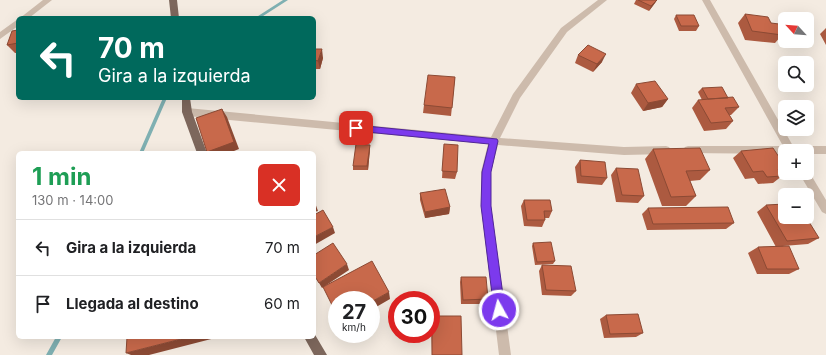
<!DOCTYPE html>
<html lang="es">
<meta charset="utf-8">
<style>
:root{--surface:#fff;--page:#f6f6f6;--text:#202124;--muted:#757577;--line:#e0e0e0}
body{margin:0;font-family:Inter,sans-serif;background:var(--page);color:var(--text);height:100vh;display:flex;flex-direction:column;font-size:15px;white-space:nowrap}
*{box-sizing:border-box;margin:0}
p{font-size:13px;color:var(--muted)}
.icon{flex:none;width:22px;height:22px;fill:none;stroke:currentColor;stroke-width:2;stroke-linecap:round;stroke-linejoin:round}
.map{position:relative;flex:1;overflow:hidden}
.panel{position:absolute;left:16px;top:151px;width:300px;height:188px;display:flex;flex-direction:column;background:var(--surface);border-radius:6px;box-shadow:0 4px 16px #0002}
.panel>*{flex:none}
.guide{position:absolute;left:16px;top:16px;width:300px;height:84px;border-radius:6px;box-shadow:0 4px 16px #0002;background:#00695c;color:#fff;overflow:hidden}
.needle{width:26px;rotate:296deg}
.buttons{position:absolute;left:778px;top:12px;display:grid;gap:8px}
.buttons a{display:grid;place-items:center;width:36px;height:36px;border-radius:6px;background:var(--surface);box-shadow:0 4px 16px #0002;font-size:20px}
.speed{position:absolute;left:328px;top:291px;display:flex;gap:8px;font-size:20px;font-weight:700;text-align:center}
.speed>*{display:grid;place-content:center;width:52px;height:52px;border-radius:50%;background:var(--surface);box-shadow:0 4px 16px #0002;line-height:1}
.speed small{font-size:10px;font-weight:400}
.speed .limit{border:6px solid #d22;background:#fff;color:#111}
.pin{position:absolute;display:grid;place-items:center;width:34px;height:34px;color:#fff;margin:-17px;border-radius:8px;box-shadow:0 2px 6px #0006}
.me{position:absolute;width:44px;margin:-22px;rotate:353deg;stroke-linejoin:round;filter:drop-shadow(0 0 3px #0008)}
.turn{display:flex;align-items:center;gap:14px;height:84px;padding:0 16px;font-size:18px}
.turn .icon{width:52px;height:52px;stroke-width:2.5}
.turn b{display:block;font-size:28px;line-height:34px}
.round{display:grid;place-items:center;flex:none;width:42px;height:42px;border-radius:6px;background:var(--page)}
.overview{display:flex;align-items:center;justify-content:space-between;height:68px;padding:0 16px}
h1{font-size:24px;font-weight:700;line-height:30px;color:#1e9e55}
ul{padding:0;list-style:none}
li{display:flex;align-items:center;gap:12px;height:56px;padding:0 16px;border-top:1px solid var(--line)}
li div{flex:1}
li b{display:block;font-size:15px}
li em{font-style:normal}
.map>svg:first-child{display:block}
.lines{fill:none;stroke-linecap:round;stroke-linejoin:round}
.stream{fill:#7fb0b2;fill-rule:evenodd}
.street{fill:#cdbbac;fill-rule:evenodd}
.primary{fill:#7d675c;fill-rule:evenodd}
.wall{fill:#ac5a40}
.shaded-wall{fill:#8c4a34}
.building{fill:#c8694b;stroke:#8c4a34}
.route{fill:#7c3aed;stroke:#51269a}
</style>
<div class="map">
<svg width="826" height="355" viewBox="0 0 826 355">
<rect width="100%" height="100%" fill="#f4ebe1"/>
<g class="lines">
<!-- stream -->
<path class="stream" d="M283,0H288L260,18H255Z
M163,98H167L143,153H139Z
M56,337H62L52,355H46Z"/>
<!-- street -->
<path class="street" d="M43,0H52L29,18H20Z
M598,0H607L567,32L520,98L500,138L624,147L666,146L669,147L671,150L669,153L666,154L624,155L498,145L491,172V206L511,355H499L481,206V172L488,144L187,116L182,112L187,108L491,137L513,94L561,28Z
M702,0H710L793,146H826V154H807V151H785V154L685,153L683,150L685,147L688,146H783Z
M18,19V26L0,39V32Z
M808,170L826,200V214L822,212L799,173H807Z"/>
<!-- primary -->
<path class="primary" d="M169,0H177L179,18H171Z
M182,98H190L192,112L207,153H197L182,112Z
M314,333L327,355H314L304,337H314Z"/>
</g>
<!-- wall -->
<path class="wall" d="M636,0H657L655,3L649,11L634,4Z
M745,14L771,23L782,35L775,43L745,40L738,23Z
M676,15L699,26L696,31H679L674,19Z
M826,28V45L820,34Z
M18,30V53H15L7,45Z
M314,49L323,58L320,69H314Z
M578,55L602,62L593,72L575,63Z
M455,77L451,116L423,113L424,105Z
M636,84L668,99L662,107L643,111L631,93Z
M702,88L728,98L739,107L731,115H729L733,121L726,129L704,131L692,108L698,100H702L698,92Z
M444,145L457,172L455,179L442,178Z
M370,149L368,170H353V166Z
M653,149L710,170L700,180L690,181L696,196L686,206H662L645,159Z
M741,151L785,166V169L780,173L782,176L773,183L758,184L754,178L745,179L733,158Z
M580,160L607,178L602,185L577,183L575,167Z
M616,168L644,196L638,203L616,202L611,175Z
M420,193L450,207L449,214L425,218L420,200Z
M524,200L552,211L549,218H545V220L542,227L524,226L521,206Z
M766,205L819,238L808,244L783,246L799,269L789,274H757L748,253L758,247H776L757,212Z
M648,208L734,223L726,229L647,230L642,214Z
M533,243L555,261L553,264L535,265L532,246Z
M542,265L576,291L571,296L542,295L539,271Z
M461,277L488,299L486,304H461L460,282Z
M606,315L643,333L636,337L604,338L600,319Z
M432,316L462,355H432L431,321Z"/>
<!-- shaded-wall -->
<path class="shaded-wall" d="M657,0L655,3L649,11L651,6Z
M322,49L323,58L320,69L318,61Z
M606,54L602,62L593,72L597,64Z
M668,99L662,107L643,111L648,103Z
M222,109L227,117L239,149L229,153H207V152Z
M370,145V149L368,170L367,166Z
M314,200L318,211L314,212Z
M450,207L449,214L425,218V212Z
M333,227L335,233L314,245V237Z
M347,264L349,270L322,288L319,283Z
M389,292L390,299L371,310V302Z
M189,337H219L149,355H131L126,353Z"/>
<!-- building -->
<path class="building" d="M638,0H657L651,6Z
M745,14L768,17L771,23L779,24L782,35L752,31Z
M676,15H694L699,26H681Z
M18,30V43L7,45L12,31Z
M588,45L606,54L597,64L578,55Z
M314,49H322L318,61L314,60Z
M428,75L455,77L452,108L424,105Z
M655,81L668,99L648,103L636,84Z
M722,87L728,98L708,99L702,88Z
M733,97L739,107L725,108L733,121L711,123L698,100Z
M222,109L234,142L207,152L196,118Z
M356,144L370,145L367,166H353Z
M444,144L458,145L457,172L442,171Z
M700,148L710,170L686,171L696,196L671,197L653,149Z
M773,148L785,166V168L778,169L782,176L767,177L763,171L753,172L741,151Z
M580,160L605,162L607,178L581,176Z
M616,168L638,169L644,196L622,195Z
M445,189L450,207L425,212L420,193Z
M524,200H550L552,211H544L545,220H527Z
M785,204V217H806L819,238L787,241L766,205Z
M728,207L734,223L653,224L648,208Z
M323,210L333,227L314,237V215Z
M551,242L555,261L537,262L533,243Z
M333,243L347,264L319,283L314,275V255Z
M789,246L799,269H767L758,247Z
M372,261L389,292L371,302V300H337V315L323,287Z
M542,265L571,266L576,291L546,290Z
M461,277H486L488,299L463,300Z
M638,314L643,333L610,334L606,315Z
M432,316H461L462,355H432Z
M127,337H189L126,353Z"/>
<!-- route -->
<path class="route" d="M356,125L497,139L498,141L491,172V206L505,310L503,314L499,316L496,314L494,310L481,206L482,172L489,144L356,131L352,128Z"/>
</svg>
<div class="buttons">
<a><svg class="needle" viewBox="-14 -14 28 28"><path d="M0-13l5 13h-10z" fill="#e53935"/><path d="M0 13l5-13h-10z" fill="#757577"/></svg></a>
<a><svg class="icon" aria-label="search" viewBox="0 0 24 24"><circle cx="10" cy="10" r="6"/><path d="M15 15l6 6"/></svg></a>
<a><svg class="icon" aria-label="layers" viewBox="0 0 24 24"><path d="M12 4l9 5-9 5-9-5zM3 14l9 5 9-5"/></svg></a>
<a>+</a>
<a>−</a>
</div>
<div class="speed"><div>27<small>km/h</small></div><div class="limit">30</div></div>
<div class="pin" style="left:356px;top:128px;background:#d93025"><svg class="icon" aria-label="arrive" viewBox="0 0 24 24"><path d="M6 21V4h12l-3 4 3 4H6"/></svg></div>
<svg class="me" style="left:499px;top:310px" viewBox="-20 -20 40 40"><circle r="17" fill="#7c3aed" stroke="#fff" stroke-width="3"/><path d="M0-11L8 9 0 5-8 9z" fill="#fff"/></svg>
<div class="guide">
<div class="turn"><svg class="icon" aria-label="left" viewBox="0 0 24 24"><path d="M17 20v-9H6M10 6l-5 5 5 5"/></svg><div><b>70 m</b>Gira a la izquierda</div></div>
</div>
<section class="panel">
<div class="overview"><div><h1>1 min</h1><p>130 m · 14:00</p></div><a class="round" style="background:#d93025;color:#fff"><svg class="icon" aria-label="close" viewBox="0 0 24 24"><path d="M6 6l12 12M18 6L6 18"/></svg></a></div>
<ul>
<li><svg class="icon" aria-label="left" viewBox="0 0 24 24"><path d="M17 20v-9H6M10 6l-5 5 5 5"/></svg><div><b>Gira a la izquierda</b></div><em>70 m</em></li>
<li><svg class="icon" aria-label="arrive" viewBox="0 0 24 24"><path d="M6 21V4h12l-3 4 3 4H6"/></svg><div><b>Llegada al destino</b></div><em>60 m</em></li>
</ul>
</section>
</div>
